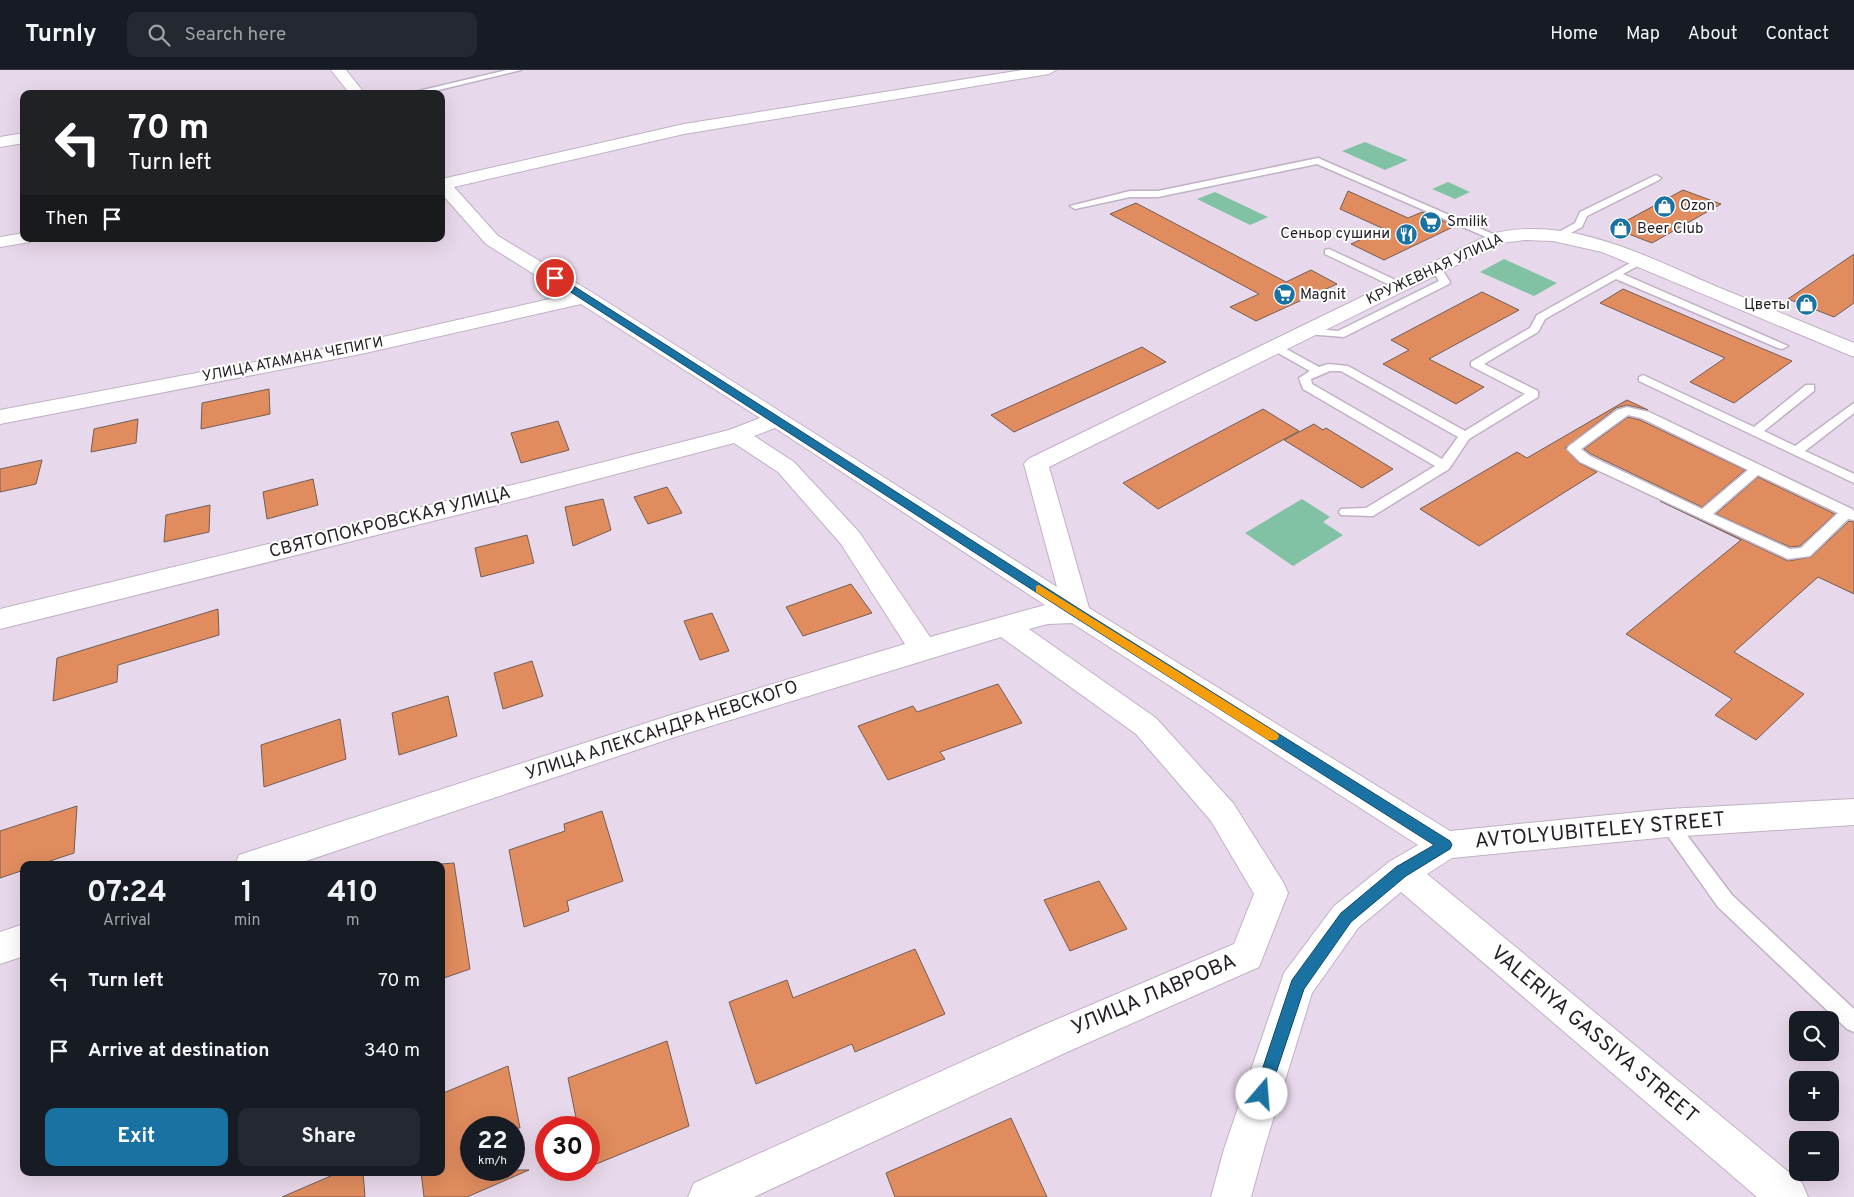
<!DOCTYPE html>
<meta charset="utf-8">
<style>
:root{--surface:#171b24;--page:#242831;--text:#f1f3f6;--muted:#9ea1a6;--line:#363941;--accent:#1972a1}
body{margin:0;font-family:Overpass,sans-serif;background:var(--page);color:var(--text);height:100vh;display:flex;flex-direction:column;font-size:19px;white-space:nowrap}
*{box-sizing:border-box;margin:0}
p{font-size:16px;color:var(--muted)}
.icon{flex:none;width:28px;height:28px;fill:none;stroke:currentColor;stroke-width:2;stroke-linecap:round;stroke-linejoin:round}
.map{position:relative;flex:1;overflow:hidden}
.side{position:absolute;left:20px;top:791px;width:425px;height:315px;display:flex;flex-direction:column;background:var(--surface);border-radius:10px;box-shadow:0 5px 20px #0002}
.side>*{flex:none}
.guide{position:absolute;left:20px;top:20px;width:425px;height:152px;border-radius:10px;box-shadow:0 5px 20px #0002;background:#202124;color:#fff;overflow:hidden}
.tools{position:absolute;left:1789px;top:941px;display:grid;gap:10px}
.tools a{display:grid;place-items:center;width:50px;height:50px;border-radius:10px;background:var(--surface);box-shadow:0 5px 20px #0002;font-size:25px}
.speed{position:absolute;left:460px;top:1046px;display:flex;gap:10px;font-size:25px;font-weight:700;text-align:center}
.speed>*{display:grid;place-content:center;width:65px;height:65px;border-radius:50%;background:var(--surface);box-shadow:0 5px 20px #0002;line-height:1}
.speed small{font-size:12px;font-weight:400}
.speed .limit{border:8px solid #d22;background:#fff;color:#111}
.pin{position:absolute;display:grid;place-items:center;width:42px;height:42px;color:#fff;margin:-21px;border:2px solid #fff;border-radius:50%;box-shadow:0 1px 5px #0007}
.me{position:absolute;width:55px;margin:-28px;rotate:18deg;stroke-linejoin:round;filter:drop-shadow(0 0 4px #0008)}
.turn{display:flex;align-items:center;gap:18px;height:105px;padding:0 25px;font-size:22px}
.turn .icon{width:65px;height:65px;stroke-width:2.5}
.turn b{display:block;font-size:35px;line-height:42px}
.then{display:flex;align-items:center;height:48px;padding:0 25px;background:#0003;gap:10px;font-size:19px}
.eta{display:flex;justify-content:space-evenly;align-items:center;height:85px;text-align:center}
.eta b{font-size:30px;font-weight:700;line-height:35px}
.primary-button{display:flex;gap:10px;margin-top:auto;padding:10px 25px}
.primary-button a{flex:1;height:58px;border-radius:10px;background:var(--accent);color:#fff;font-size:20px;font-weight:700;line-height:58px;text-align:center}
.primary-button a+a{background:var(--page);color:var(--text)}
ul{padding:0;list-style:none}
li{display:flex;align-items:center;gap:15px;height:70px;padding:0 25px}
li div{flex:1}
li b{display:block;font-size:19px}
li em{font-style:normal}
header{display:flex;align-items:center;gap:30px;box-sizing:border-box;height:70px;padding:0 25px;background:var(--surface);border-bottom:1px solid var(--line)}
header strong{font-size:24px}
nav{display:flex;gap:28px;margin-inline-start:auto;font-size:18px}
.search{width:350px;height:45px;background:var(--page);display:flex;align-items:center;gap:12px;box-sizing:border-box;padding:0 18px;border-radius:10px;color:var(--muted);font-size:19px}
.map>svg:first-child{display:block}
.green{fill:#82c2a4}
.building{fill:#e08c5e;stroke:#735e54}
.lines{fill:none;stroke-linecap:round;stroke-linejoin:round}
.lane-casing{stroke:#c0b1c4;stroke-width:3}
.street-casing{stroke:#c0b1c4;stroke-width:2}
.lane{fill:#fff;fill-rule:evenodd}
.street{fill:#fff;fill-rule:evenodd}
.route{fill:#1972a1;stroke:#104a69}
.slow{fill:#f59e0b}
.labels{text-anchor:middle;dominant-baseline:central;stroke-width:4;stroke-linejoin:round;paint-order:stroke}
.far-poi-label{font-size:15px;fill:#241e25;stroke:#fff;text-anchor:start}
.far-street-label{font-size:15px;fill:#241e25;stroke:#fff}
.street-label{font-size:18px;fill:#241e25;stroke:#fff}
.near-street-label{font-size:21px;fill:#241e25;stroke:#fff}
</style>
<header>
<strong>Turnly</strong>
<div class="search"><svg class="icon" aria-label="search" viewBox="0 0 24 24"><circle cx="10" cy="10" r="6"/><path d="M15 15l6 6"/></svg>Search here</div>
<nav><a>Home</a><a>Map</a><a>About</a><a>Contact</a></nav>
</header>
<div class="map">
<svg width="1854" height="1127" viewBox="0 0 1854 1127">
<rect width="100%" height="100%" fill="#e8d8eb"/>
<!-- green -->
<path class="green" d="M1365,72L1408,90L1385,100L1342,81Z
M1448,112L1470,122L1455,129L1432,119Z
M1215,122L1268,147L1250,155L1197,129Z
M1504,189L1557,213L1534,226L1480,202Z
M1302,429L1330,447L1323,452L1343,465L1293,496L1245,463Z"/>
<!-- building -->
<path class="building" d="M1683,120L1721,134L1652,173L1613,158Z
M1348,121L1408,148L1422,142L1455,156L1384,190L1351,174L1384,159L1340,139Z
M1136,133L1286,212L1311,200L1337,214L1256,251L1230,237L1259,224L1110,144Z
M1854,184V233L1834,247L1788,229Z
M1623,219L1749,273L1792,291L1734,333L1690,312L1725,288L1600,233Z
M1482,222L1519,240L1429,289L1484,317L1456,334L1383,294L1409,280L1391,270Z
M1142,277L1166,292L1014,362L991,345Z
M269,319L270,344L201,359L202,333Z
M1627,330L1648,340L1627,335L1616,338L1565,378L1579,393L1597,402L1479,476L1420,439L1517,382L1527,388Z
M1263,339L1299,361L1158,439L1123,413Z
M1628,347L1640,350L1745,400L1702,437L1591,384L1584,379Z
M138,349L136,373L91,382L94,359Z
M558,351L569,380L521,393L511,363Z
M1314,354L1323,360L1326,358L1393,399L1362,418L1284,370Z
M42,390L36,414L0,422V399Z
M1758,407L1835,444L1800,476L1790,477L1716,444Z
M313,409L318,435L267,449L263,422Z
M667,417L682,443L648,454L634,427Z
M603,429L611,460L573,476L565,437Z
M1660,431L1788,491L1811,487L1849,451L1854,452V524L1818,507L1734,582L1804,624L1756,670L1715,645L1732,629L1626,564L1741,470Z
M210,435L209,462L164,472L166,445Z
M527,465L534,493L481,507L475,478Z
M851,514L872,543L803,566L786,537Z
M218,539L219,565L118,595L117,612L53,631L57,588Z
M712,543L729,581L700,590L684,551Z
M532,591L543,626L503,639L494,603Z
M998,614L1022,653L940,682L945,689L888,710L858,656L913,636L917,642Z
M448,626L457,666L399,685L392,643Z
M340,649L346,689L264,717L261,675Z
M77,736L74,783L38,795H24V800L0,808V761Z
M602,741L623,811L567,831L569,841L524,857L509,780L565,761L564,754Z
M454,793L470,899L441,909V794Z
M1099,811L1127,859L1070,881L1044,830Z
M915,879L945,944L855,982L852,974L756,1014L729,932L787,910L793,928Z
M667,971L689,1056L589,1097V1058H578L568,1008Z
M508,996L520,1058H471V1100H529L467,1127H424L421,1102H441V1024Z
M1011,1048L1047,1127H895L886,1103Z
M340,1102H363L365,1127H282Z"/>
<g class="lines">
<defs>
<path id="lane" d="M507,0H521L422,24H406Z
M1318,88L1502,168L1493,170L1317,94L1158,127H1130L1075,139L1070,136L1130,121H1158Z
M1656,105L1661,108L1659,110L1587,146L1582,157L1559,169L1550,167L1575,153L1580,142Z
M1329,179L1404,214L1405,216L1400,219L1396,218L1325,184V180Z
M1639,188L1644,191L1643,193L1623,204L1788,276L1782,279L1778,278L1616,209L1545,249L1538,262L1484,294L1538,321V327L1469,369L1449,399L1373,446L1341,445L1339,442L1341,439L1366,438L1435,396L1303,319L1299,308L1310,301L1271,279V275H1279L1319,297L1328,294L1348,296L1465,361L1525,324L1471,296V292L1530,258L1537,245ZM1330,301H1341L1458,367L1442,389L1312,314L1311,309Z
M1436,195L1440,196L1450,212L1449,214L1344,267L1307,264L1301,261L1307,258L1338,261L1439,211L1431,198Z
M1643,305L1754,357L1806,315H1814V321L1764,361L1795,376L1854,333V343L1805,381L1854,404V413L1639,311V307Z
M1627,337L1649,342L1852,439L1854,441V450L1848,449L1810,486L1788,489L1580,392L1567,379L1569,376L1617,340ZM1628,345L1641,348L1748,400L1702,439L1590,386L1581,379ZM1758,405L1838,443L1801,478L1790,479L1713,444Z
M1668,746L1674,748L1732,825L1854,939V962L1847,959L1718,837L1662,758L1659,753L1662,748Z"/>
<path id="street" d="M331,0H346L365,24H350Z
M1022,0H1056L1049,4L684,64L454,117L498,166L593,223L1057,517L1024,394L1028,389L1491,164C1570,144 1649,188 1720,218C1765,236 1809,255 1854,273V287L1602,182L1553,171L1525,170L1501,173L1049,397L1089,538L1450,761L1668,739L1854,729V755L1668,767L1452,788L1427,804L1802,1113L1808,1127H1757L1401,822L1358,858L1312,923L1264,1079L1251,1127H1211L1224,1079L1284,903L1334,836L1389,792L1418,775L1072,553L1048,554L1029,559L1156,648L1233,733L1283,812L1288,823L1259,897L1065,983L754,1127H688L694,1113L1039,957L1234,874L1254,824L1211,751L1136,664L1001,567L678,666L294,795H235L239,785L251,781L674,644L905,574L841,474L778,402L734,373L529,427L0,559V539L529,411L729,360L760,348L581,234L361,284L0,354V340L361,272L567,225L486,174L441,123V107L446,108L684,54ZM775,358L1045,535L930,567L859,462L794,392L754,366Z
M24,63V73L0,77V67Z
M24,163V169H33L30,172L0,177V167Z
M24,854V886L0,894V862Z"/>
</defs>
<!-- lane casing -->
<use href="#lane" class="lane-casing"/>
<!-- street casing -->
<use href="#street" class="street-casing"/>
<!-- lane -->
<use href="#lane" class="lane"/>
<!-- street -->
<use href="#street" class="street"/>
</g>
<!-- route -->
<path class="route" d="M552,206H558L1081,540L1450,771L1452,775L1450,779L1406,806L1351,852L1304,919L1267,1030L1262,1032L1256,1030L1254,1024L1292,910L1341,843L1396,797L1434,775L1073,546L552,210Z"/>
<!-- slow -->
<path class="slow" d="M1039,515L1277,663L1279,666L1277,670H1268L1036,522V516Z"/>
<!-- icons -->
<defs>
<symbol id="shop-disc" viewBox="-11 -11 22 22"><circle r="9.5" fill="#1972a1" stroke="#fff"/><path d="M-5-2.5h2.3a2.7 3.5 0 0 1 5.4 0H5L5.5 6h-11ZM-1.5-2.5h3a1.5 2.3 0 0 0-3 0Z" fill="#fff"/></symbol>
<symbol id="supermarket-disc" viewBox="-11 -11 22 22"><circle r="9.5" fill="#1972a1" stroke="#fff"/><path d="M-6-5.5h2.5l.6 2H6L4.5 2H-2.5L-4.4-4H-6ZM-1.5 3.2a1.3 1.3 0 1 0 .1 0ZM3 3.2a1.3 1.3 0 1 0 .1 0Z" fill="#fff"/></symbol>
<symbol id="restaurant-disc" viewBox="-11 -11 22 22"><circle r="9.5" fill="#1972a1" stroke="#fff"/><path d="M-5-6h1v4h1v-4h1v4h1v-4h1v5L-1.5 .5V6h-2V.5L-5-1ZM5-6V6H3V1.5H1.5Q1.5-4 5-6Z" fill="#fff"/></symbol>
</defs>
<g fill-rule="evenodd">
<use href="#shop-disc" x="1652" y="124" width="25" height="25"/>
<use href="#supermarket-disc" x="1418" y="140" width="25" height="25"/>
<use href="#shop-disc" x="1608" y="146" width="25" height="25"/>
<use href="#restaurant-disc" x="1394" y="152" width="25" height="25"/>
<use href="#supermarket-disc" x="1272" y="212" width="25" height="25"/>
<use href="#shop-disc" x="1794" y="222" width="25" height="25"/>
</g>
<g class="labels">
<!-- far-poi labels -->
<g class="far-poi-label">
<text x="1680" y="136">Ozon</text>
<text x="1447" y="152">Smilik</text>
<text x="1637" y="159">Beer Club</text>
<text x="1390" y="164" text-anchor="end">Сеньор сушини</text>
<text x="1300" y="225">Magnit</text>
<text x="1790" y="235" text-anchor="end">Цветы</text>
</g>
<!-- far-street labels -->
<g class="far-street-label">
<text transform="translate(1435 200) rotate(-25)">КРУЖЕВНАЯ УЛИЦА</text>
<text transform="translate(293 290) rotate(-11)">УЛИЦА АТАМАНА ЧЕПИГИ</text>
</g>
<!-- street labels -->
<g class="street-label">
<text transform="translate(390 453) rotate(-14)">СВЯТОПОКРОВСКАЯ УЛИЦА</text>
<text transform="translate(662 661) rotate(-18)">УЛИЦА АЛЕКСАНДРА НЕВСКОГО</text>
</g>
<!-- near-street labels -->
<g class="near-street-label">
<text transform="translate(1600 761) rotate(-5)">AVTOLYUBITELEY STREET</text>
<text transform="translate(1154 925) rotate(-23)">УЛИЦА ЛАВРОВА</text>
<text transform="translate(1594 965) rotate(40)">VALERIYA GASSIYA STREET</text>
</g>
</g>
</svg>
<div class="tools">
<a><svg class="icon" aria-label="search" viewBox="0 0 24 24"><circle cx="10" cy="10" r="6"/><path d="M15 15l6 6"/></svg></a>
<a>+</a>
<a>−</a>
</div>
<div class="speed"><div>22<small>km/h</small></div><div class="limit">30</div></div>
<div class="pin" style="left:555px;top:208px;background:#d93025"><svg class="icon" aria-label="arrive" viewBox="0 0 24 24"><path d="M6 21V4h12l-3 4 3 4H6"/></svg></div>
<svg class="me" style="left:1262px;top:1024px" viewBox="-20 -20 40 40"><circle r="19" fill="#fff"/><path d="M0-13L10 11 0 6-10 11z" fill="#1972a1"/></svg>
<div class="guide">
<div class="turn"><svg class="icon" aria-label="left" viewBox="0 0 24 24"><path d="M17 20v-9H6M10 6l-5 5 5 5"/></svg><div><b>70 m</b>Turn left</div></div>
<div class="then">Then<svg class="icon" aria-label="arrive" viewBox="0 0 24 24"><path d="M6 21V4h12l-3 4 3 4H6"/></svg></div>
</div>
<section class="side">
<div class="eta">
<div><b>07:24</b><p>Arrival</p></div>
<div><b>1</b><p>min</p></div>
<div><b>410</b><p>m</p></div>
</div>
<ul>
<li><svg class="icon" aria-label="left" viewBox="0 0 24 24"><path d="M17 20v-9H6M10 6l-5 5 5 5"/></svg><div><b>Turn left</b></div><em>70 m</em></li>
<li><svg class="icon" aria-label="arrive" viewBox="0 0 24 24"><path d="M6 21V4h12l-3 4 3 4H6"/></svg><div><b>Arrive at destination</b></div><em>340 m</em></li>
</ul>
<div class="primary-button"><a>Exit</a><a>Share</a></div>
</section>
</div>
